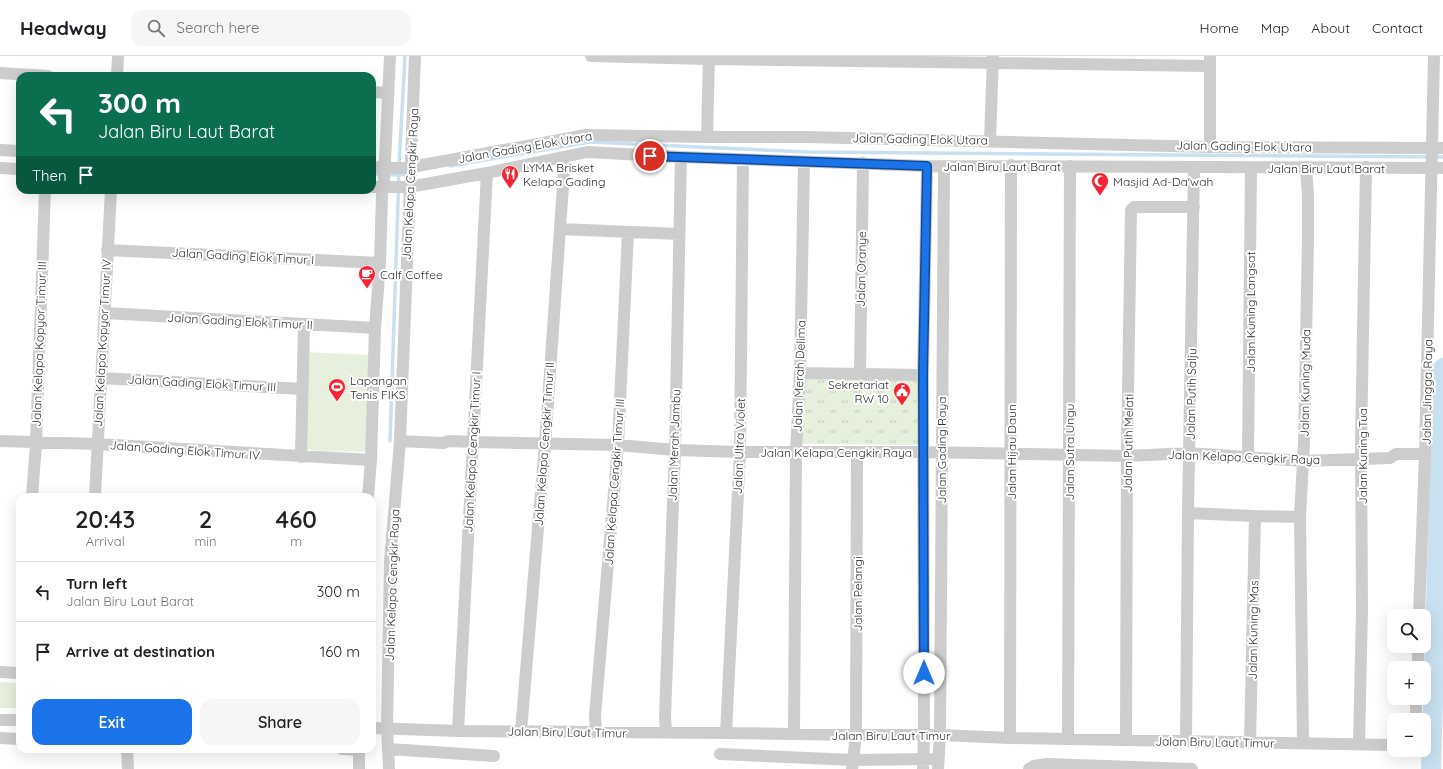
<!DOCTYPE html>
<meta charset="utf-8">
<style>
:root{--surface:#fff;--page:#f6f6f6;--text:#202124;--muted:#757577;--line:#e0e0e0;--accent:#1a73e8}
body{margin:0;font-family:Quicksand,sans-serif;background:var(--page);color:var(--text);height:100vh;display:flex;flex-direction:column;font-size:15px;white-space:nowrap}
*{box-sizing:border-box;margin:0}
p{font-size:13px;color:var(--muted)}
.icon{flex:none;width:22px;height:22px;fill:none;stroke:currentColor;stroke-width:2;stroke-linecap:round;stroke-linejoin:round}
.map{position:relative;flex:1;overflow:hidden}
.panel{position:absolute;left:16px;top:437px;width:360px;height:260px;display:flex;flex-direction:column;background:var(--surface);border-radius:12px;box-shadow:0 4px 16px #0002}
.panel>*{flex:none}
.banner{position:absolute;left:16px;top:16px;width:360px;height:122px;border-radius:12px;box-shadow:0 4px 16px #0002;background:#0b6e4f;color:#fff;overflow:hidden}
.controls{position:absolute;left:1387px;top:553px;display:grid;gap:8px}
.controls a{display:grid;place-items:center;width:44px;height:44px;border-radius:8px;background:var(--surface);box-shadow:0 4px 16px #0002;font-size:20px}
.pin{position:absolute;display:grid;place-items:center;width:34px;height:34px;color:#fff;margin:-17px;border:2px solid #fff;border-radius:50%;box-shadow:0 1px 4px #0007}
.me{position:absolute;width:44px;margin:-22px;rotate:0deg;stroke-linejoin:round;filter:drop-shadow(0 0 3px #0008)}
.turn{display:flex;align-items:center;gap:14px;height:84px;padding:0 16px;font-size:18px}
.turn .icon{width:52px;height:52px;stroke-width:2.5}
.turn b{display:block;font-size:28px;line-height:34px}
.then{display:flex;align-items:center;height:38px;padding:0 16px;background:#0003;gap:8px;font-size:15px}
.eta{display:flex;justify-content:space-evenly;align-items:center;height:68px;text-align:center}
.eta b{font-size:24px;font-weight:600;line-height:28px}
.button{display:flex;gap:8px;margin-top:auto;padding:8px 16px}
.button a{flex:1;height:46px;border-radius:12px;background:var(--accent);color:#fff;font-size:16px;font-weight:600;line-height:46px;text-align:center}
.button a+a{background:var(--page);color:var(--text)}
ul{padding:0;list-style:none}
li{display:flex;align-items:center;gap:12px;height:60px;padding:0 16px;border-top:1px solid var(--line)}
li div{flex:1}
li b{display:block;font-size:15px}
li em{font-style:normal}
header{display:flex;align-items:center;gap:24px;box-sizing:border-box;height:56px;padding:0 20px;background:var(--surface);border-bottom:1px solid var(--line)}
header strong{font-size:19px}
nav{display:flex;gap:22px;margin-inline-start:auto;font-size:14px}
.search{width:280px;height:36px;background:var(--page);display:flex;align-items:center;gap:10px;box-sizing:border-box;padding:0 14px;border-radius:12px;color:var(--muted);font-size:15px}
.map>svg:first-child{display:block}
.green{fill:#e7efdd}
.park{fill:url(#park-tufts)}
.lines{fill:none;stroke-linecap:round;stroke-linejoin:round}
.stream{stroke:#c8e0f0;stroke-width:3.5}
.river{stroke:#c8e0f0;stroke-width:20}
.minor{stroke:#cdcdcd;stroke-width:12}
.route-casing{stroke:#114b97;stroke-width:10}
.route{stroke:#1a73e8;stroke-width:7}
.labels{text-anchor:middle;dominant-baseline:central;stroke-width:4;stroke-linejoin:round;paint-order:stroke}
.street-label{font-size:12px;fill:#303030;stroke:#fff}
.poi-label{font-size:12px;fill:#303030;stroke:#fff;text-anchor:start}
</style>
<header>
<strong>Headway</strong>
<div class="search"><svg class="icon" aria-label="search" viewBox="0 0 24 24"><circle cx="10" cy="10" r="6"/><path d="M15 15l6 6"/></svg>Search here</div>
<nav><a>Home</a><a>Map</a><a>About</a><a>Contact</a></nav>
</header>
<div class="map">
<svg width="1443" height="713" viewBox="0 0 1443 713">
<defs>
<pattern id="park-tufts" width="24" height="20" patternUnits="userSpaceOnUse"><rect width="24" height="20" fill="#e7efdd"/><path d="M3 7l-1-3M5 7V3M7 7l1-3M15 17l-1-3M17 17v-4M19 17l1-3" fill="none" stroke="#c6cdbe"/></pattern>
</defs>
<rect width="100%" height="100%" fill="#fff"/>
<!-- green -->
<path class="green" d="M306,296L370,299L367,396L303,394Z
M0,626L20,627V652H0Z"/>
<!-- park -->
<path class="park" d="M804,322L919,324L918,389L802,388Z"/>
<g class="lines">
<!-- stream -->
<path class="stream" d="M399,109L405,0
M450,110L590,86L807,96L1443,101
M372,118L399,119L409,117
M390,385L399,117"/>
<!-- river -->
<path class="river" d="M1431,713L1443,312"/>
<!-- minor -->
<path class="minor" d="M591,0L708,3L1209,10
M1210,0V91
M0,17L48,20
M117,20L118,0
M372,36L388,37
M707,81L709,0
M990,85L993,0
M0,94L20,95
M372,111L406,112L586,79L707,81H808L1210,91L1443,92
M0,112L20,113
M372,131H409L487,117L587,96L681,101L927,110L1443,112
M560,173L679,178
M107,194L380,207
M105,257L375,272
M800,317L923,319
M860,319L863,107
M101,322L302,333
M0,385L97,388L371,404
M400,385L443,387L449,385L473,386L618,389L675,394L740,396H924L1127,400L1189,397L1303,405L1390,402L1396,398H1425
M301,401L304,268
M1248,401L1251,112
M32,441L36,387L45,134
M95,441L111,134
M368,441L371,404L375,272L380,207L382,140L384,126L390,0
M1188,457L1255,460L1300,461
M1419,560L1425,398L1434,0
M1418,612V590
M0,616L20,617
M0,664H20
M1416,664V642
M372,672L458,675L726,677L856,679H940L1010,682L1394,689
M458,675L487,117
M521,675L545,388L565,101
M596,676L595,660L618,389L628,176
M666,676L665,660L675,394L681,101
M726,677L740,396L743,103
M794,678L796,396L800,317L804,106
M0,682L20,683
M1010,682L1011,109
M1068,683L1070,110
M1126,684L1127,400L1131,154L1134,151H1194
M1186,685L1188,457L1194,111
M1250,687L1255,460
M1303,687L1300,461L1304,386L1308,183V141L1306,111
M1359,688L1362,554L1361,386L1366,111
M127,693L128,713
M342,693L359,694
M359,693V713
M389,693L494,700
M720,698L853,704L930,703
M389,713L387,672L390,506L400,385L415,0
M852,713L856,679L857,397
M923,713L924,679L923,319L927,110
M938,713L940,679L944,110
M1029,713L1034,710L1047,708L1192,713"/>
</g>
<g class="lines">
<defs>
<path id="route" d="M650,100L927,110L923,319L924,617"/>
</defs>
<!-- route casing -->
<use href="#route" class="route-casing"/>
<!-- route -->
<use href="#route" class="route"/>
</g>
<!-- icons -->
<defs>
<symbol id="restaurant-pin" viewBox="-11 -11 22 30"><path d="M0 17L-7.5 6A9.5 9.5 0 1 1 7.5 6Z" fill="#f72332" stroke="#fff"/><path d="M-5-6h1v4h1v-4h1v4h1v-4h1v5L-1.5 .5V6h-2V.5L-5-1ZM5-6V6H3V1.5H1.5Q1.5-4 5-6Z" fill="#fff"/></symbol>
<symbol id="mosque-pin" viewBox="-11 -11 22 30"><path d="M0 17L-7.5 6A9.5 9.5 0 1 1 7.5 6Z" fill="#f72332" stroke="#fff"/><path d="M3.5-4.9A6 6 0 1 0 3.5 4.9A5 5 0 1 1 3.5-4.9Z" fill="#fff"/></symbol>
<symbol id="cafe-pin" viewBox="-11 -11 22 30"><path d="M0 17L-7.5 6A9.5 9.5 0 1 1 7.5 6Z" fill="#f72332" stroke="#fff"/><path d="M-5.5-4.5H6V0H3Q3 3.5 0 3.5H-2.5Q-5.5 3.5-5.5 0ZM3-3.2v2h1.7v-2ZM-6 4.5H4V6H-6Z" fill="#fff"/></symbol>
<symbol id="stadium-pin" viewBox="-11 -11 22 30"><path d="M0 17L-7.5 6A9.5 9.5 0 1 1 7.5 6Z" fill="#f72332" stroke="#fff"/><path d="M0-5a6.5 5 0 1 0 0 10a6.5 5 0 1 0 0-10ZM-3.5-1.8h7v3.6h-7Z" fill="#fff"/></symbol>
<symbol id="civic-pin" viewBox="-11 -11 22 30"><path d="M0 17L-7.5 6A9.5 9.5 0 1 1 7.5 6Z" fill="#f72332" stroke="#fff"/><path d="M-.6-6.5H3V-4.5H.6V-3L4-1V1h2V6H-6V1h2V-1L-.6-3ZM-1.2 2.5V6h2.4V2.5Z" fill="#fff"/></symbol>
</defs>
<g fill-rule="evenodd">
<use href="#restaurant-pin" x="500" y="108" width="20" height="27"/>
<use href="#mosque-pin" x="1090" y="115" width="20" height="27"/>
<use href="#cafe-pin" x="357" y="208" width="20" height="27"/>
<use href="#stadium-pin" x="327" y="321" width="20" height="27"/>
<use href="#civic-pin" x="892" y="325" width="20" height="27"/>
</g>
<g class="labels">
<!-- street labels -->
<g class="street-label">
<text transform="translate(920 83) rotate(1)">Jalan Gading Elok Utara</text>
<text transform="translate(1244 90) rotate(1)">Jalan Gading Elok Utara</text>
<text transform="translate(525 91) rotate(-10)">Jalan Gading Elok Utara</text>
<text x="1002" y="110">Jalan Biru Laut Barat</text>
<text x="1326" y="112">Jalan Biru Laut Barat</text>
<text transform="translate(410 128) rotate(-87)">Jalan Kelapa Cengkir Raya</text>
<text transform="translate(243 200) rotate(3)">Jalan Gading Elok Timur I</text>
<text transform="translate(861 213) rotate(-89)">Jalan Oranye</text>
<text transform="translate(1250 256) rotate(-90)">Jalan Kuning Langsat</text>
<text transform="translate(240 265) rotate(3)">Jalan Gading Elok Timur II</text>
<text transform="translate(102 287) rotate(-87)">Jalan Kelapa Kopyor Timur IV</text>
<text transform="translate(39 288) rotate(-88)">Jalan Kelapa Kopyor Timur III</text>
<text transform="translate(799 320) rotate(-88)">Jalan Merah Delima</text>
<text transform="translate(202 327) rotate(3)">Jalan Gading Elok Timur III</text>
<text transform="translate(1305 327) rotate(-89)">Jalan Kuning Muda</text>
<text transform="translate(1427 336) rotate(-89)">Jalan Jingga Raya</text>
<text transform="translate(1191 338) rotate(-89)">Jalan Putih Salju</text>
<text transform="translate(1128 387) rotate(-89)">Jalan Putih Melati</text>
<text transform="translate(544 388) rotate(-86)">Jalan Kelapa Cengkir Timur II</text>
<text transform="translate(674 389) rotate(-88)">Jalan Merah Jambu</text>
<text transform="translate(739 390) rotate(-88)">Jalan Ultra Violet</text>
<text transform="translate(185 394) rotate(4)">Jalan Gading Elok Timur IV</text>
<text transform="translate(941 394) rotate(-90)">Jalan Gading Raya</text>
<text transform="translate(472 396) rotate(-87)">Jalan Kelapa Cengkir Timur I</text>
<text x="836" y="396">Jalan Kelapa Cengkir Raya</text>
<text transform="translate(1011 396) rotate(-90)">Jalan Hijau Daun</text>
<text transform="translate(1069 396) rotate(-90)">Jalan Sutra Ungu</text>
<text transform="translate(1362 400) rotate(-90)">Jalan Kuning Tua</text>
<text transform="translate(1244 401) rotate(2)">Jalan Kelapa Cengkir Raya</text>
<text transform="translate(614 426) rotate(-86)">Jalan Kelapa Cengkir Timur III</text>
<text transform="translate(392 529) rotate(-88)">Jalan Kelapa Cengkir Raya</text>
<text transform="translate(857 538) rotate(-90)">Jalan Pelangi</text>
<text transform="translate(1253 574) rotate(-89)">Jalan Kuning Mas</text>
<text transform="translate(567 676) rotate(1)">Jalan Biru Laut Timur</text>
<text x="891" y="679">Jalan Biru Laut Timur</text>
<text transform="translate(1215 686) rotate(1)">Jalan Biru Laut Timur</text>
</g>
<!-- poi labels -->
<g class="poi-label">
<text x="523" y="111">LYMA Brisket<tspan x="523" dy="14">Kelapa Gading</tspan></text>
<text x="1113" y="125">Masjid Ad-Da'wah</text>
<text x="380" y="218">Calf Coffee</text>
<text x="350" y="324">Lapangan<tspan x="350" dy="14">Tenis FIKS</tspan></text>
<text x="889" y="328" text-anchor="end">Sekretariat<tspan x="889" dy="14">RW 10</tspan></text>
</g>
</g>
</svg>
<div class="controls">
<a><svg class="icon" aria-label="search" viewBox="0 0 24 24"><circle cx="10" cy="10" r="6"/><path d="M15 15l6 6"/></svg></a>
<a>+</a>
<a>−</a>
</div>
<div class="pin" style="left:650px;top:100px;background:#d93025"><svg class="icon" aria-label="arrive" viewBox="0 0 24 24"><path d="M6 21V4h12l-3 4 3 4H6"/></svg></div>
<svg class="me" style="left:924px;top:617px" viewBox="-20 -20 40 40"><circle r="19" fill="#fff"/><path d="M0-13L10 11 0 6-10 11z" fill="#1a73e8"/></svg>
<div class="banner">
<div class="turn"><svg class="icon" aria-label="left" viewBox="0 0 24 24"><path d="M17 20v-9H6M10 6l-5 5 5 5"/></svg><div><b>300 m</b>Jalan Biru Laut Barat</div></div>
<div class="then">Then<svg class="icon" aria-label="arrive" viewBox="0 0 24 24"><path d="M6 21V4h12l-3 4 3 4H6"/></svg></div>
</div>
<section class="panel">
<div class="eta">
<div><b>20:43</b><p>Arrival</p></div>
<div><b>2</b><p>min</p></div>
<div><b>460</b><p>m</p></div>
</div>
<ul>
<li><svg class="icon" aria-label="left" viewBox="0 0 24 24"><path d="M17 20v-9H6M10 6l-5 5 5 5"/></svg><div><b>Turn left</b><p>Jalan Biru Laut Barat</p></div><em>300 m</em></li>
<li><svg class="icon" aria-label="arrive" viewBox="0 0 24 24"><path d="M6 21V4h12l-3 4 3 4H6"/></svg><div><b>Arrive at destination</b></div><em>160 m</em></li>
</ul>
<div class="button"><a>Exit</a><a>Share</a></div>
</section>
</div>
